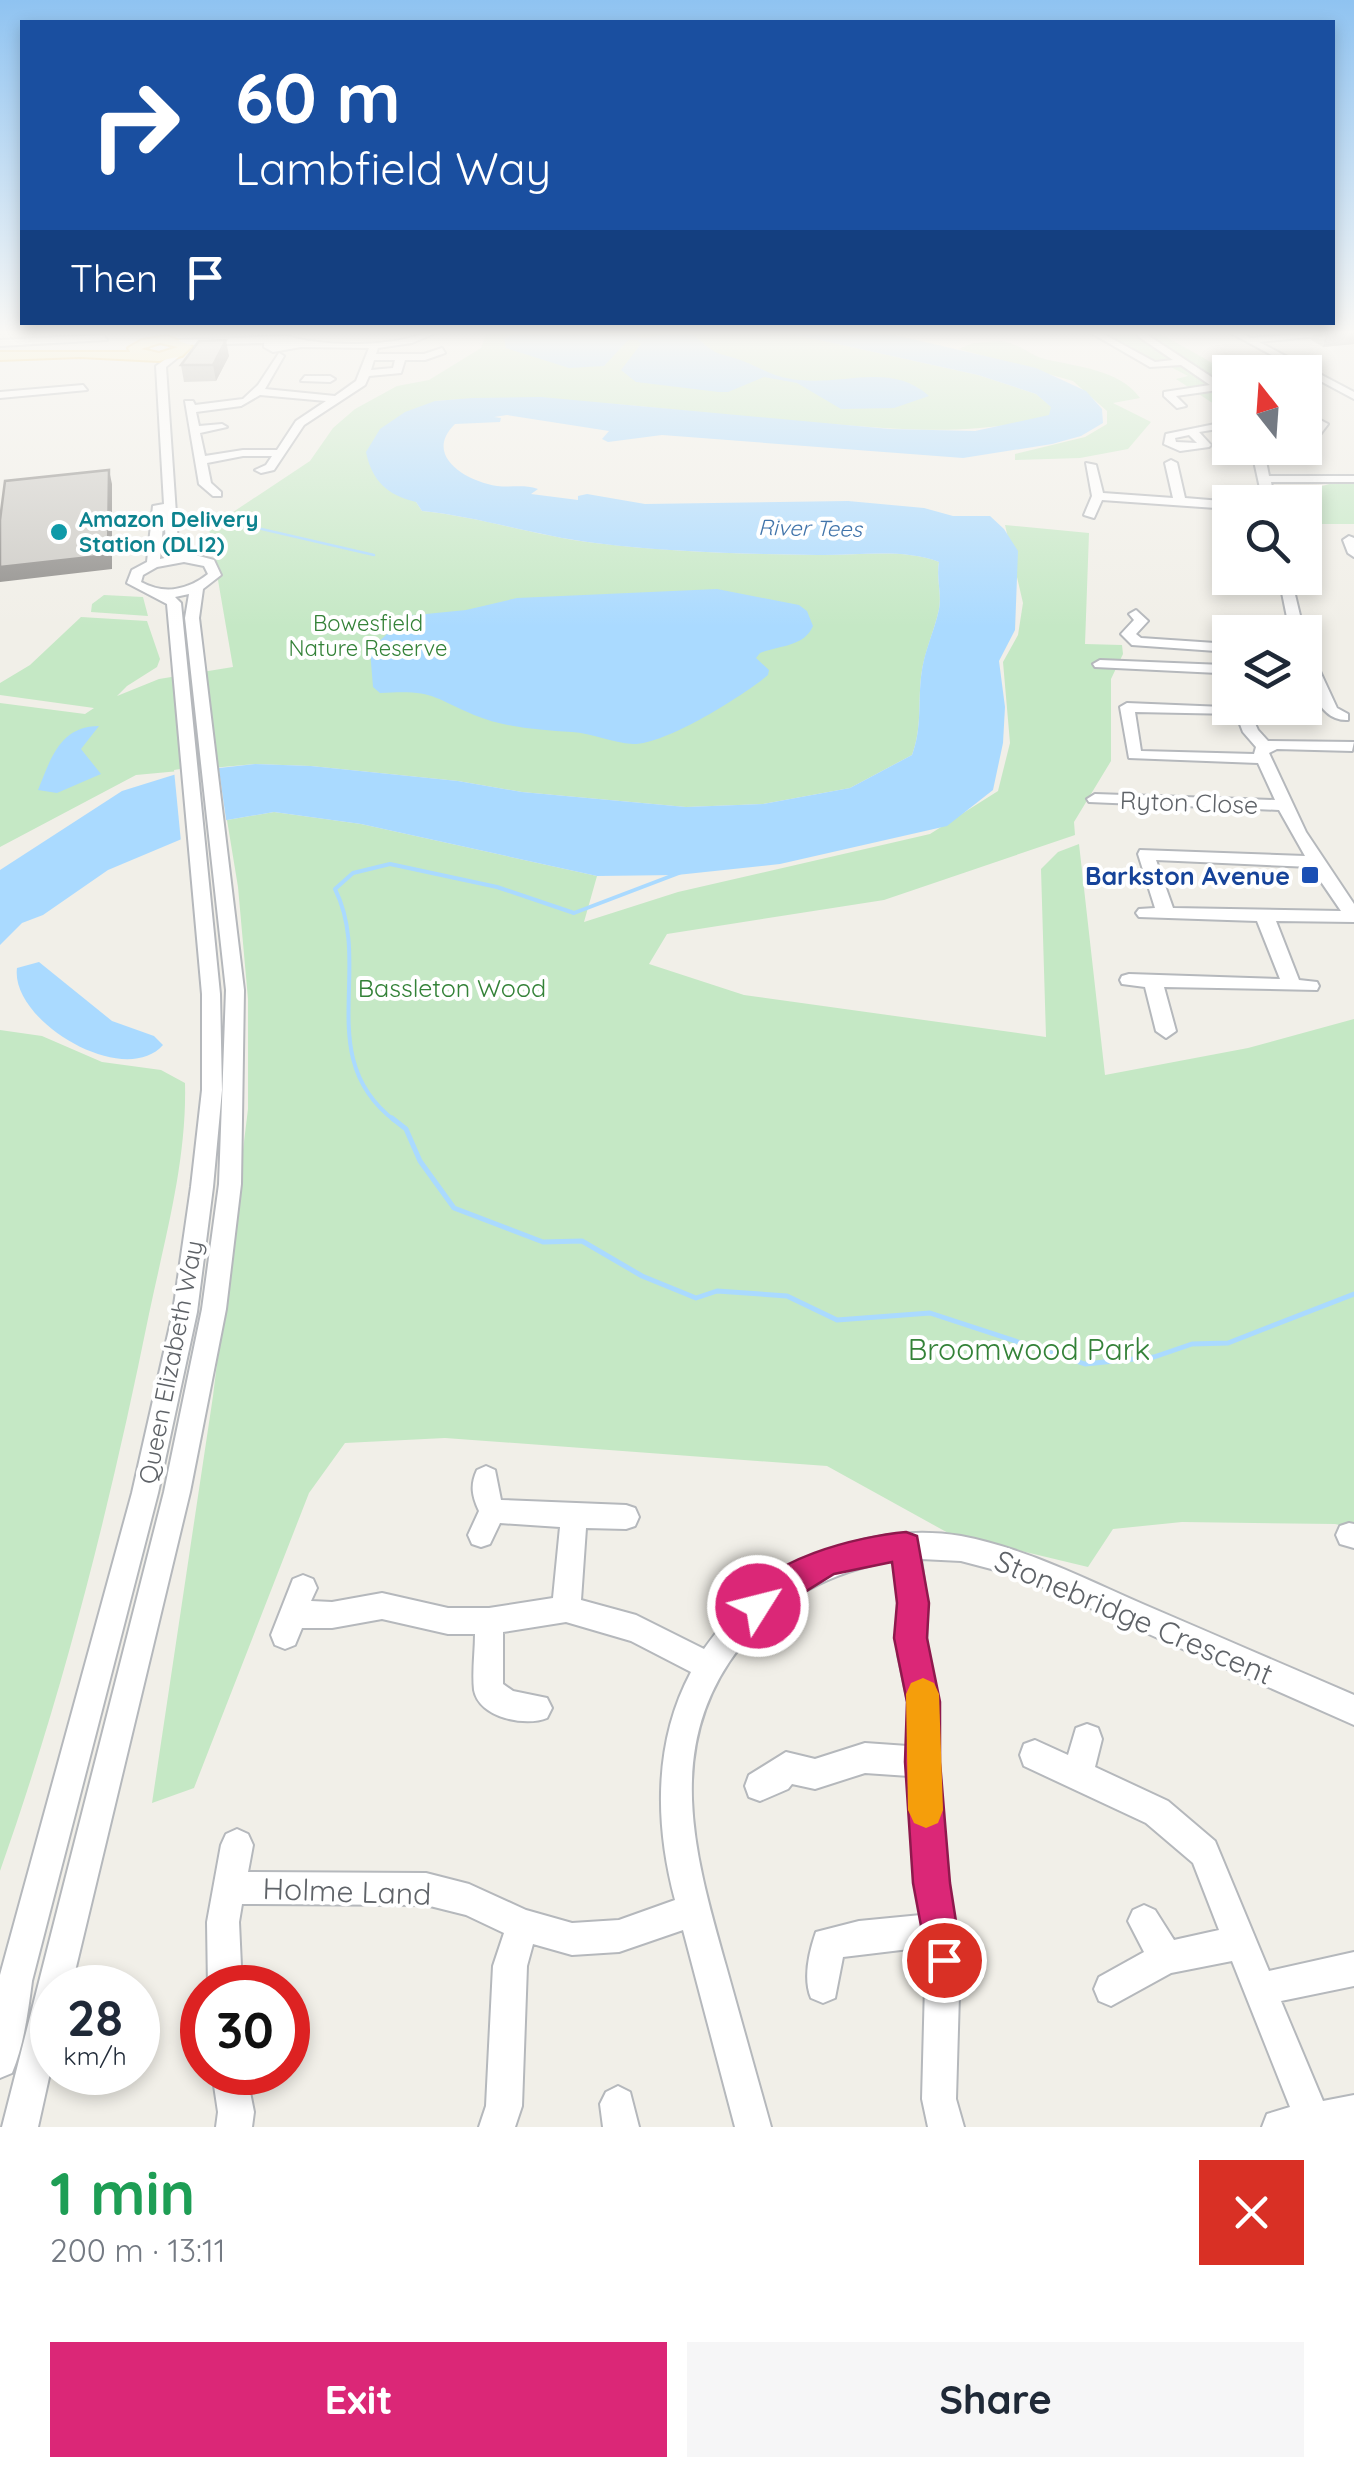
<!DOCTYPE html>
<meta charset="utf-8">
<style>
:root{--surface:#fff;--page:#f6f6f7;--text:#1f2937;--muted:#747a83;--accent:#db2777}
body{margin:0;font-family:Quicksand,sans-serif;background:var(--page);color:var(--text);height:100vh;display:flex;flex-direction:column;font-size:38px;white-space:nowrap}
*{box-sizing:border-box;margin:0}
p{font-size:32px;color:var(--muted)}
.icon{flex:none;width:55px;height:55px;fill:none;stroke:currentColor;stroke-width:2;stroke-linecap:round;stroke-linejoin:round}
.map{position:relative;height:2127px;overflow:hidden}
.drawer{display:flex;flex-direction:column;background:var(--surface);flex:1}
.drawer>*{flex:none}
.top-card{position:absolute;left:20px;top:20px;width:1315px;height:305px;border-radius:0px;box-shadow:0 5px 15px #0003;background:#1a4fa0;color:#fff;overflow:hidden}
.needle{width:65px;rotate:343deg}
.buttons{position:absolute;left:1212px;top:355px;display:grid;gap:20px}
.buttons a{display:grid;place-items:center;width:110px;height:110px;border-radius:0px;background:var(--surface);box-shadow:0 5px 15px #0003;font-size:50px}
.speed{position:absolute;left:30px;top:1965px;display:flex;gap:20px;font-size:50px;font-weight:700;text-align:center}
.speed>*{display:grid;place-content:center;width:130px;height:130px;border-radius:50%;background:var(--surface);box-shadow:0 5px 15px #0003;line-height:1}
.speed small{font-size:25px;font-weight:400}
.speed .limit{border:15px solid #d22;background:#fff;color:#111}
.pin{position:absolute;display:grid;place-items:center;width:85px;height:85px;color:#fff;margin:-42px;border:5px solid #fff;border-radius:50%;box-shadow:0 2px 10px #0007}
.me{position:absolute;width:110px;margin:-55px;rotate:54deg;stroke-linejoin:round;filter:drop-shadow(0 0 8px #0008)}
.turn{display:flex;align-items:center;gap:35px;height:210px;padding:0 50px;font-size:45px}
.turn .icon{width:130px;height:130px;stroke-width:2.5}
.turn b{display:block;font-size:70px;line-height:85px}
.then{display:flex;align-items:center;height:95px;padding:0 50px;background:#0003;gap:20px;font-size:38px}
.round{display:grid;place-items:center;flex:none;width:105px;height:105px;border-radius:0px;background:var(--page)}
.summary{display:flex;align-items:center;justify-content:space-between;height:170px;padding:0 50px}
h1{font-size:60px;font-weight:800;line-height:75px;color:#1e9e55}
.action{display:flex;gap:20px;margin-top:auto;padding:20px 50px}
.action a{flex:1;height:115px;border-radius:0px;background:var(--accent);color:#fff;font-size:40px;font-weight:800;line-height:115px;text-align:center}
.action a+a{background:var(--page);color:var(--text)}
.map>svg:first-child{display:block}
.green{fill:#c5e8c5}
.water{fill:#aadaff}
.pier{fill:#f1efe8}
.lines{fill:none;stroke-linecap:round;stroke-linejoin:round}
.stream-far2{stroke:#aadaff;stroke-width:2.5}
.stream-far1{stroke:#aadaff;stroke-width:4}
.stream{stroke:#aadaff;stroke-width:5}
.minor-casing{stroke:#b5b8bc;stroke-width:4}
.major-casing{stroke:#f2c960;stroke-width:4}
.minor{fill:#fff;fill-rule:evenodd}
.major{fill:#fff2af;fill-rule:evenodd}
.wall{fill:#afaea9}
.shaded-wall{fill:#8f8d8a}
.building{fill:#cccac5;stroke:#8f8d8a;stroke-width:2.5}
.route{fill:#db2777;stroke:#8e194d;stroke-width:2.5}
.slow{fill:#f59e0b}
.culture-dot{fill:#0f9aa8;stroke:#fff;stroke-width:4}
.transit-dot{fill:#1a4fb4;stroke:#fff;stroke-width:4}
.labels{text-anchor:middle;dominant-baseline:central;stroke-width:8;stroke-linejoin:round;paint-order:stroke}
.far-culture-label{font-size:22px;font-weight:bold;fill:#0d838f;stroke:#fff;text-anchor:start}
.far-water-label{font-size:22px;font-style:italic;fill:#4174aa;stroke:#fff}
.far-park-label{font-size:22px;fill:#348238;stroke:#fff}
.street-label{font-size:25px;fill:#5f6368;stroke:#fff}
.transit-label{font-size:25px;font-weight:bold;fill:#164399;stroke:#fff;text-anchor:end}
.park-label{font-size:25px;fill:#348238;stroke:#fff}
.near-park-label{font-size:30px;fill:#348238;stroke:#fff}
.near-street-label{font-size:30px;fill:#5f6368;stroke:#fff}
</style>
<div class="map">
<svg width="1354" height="2127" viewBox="0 0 1354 2127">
<rect width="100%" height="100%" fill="#f1efe8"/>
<!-- green -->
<path class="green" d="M487,330H774L978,375L1036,394L1052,407L1049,416C976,436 905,430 830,424C698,415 566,391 435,401L416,502L422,511C481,517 537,536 595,543C668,552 744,554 818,555C857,556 903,548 939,562C936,578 942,594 939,609C934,633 924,651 921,677C918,705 922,728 912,755L850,788L763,804L686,807L522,792L458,781L311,766L255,764L136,775L0,847V703L85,714L94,708L0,695V683L30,665L81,617L147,621L160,659L157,667L127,686L117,696L159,679L233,667L209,528L310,461L333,428L355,409L397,386L429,380L481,348Z
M1088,330H1154L1230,373V405L1217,406L1176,379L1188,376L1169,366L1157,367Z
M1001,341C1024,345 1028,355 1045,359C1077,367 1119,369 1140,398L1113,403L1151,422L1128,449L1080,458L1015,460V454L1085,437L1107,424V411L1073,381L959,349L973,343Z
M1333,483H1354V524H1317L1308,490Z
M1005,525L1089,533L1085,644L1122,645L1123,654L1111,679V761L1074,822L1075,835L884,900L667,934L649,964L744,995L1046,1037L1041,869L1058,852L1079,844L1105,1075L1248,1048L1354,1019V1528L1335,1524L1182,1522L1113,1529L1088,1567L950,1534L827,1466L445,1438L345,1443L309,1493L194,1788L152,1803L213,1396L248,1109V999L238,887L227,820L274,812L361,824L597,876L584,922L678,892L930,834L998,791L1010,743L1003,662L1018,635L1023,603Z
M104,595L143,597L148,616L91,612L92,604Z
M0,1030L42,1036L102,1062L161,1070L185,1083C187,1161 165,1238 149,1314C111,1502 64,1690 0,1871Z"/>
<!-- water -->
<path class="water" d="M602,330H637L640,331L636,336L643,338L687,330C696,336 703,344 712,350C719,355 726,355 734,358C758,365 771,378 800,380C844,385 892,362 929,396L894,408L841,409L797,383L764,377L728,392H719L636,382L621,370L641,344L638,340H628L604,366L569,368L506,348L504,338L521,331L596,333Z
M774,330H874L1036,368L1086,391L1102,409L1103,423L1081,436L1052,444L963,458L662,435L608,442L602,439L609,431L507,415L494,417L501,418L500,422L455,424C423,455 465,481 497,486C512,488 522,484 538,489L531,494L578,500V496L587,494L645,504L848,501L924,508L953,516H990L1004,529L1018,551L1015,630L999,661L1005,707L1003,743L993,790L947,826L780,864L677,875L597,876L361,824L274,812L227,820L108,870L43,915L22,923L0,945V870L122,791L183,772L255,764L311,766L458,781L522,792L686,807L763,804L850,788L912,755C922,728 918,705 921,677C924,650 934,633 939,609C942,594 936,578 939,562C902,548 857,556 817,555C744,554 668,552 595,543C536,536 481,517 422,511L416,502C387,495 372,481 366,452L380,429L405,412L435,401L472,398L541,397L890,429L975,431L1049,415L1051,407L1036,394L978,375Z
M717,589L799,605L807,611L813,626C804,647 780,645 760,653L756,658L769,670L768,675C743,696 665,745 633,744C612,743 592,733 572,732C539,730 506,728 474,715C430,696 433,690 380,693L373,687L370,650L406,616L466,610L517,598Z
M99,726L81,749L101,774L57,793L38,790C50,761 59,726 99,726Z
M39,962L112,1021L154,1036L163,1045C124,1089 10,1021 17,968Z"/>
<!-- pier -->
<path class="pier" d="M218,763L227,826L181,842L174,770Z"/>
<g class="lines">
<!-- stream-far2 -->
<path class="stream-far2" d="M223,520L374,555"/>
<!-- stream-far1 -->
<path class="stream-far1" d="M395,1121C312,1058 374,967 335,889L353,873L390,864L497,887L574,913L679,873"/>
<!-- stream -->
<path class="stream" d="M392,1118L406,1129L420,1161L454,1208L543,1242L582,1241L642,1276L696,1298L717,1291L787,1296L837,1320L930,1313L1085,1364L1154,1357L1192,1344L1228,1343L1354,1294"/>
<defs>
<path id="minor" d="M431,330H442L412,343L378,348L376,354H424L442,348L445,353L425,360H405L401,373L369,376L365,385L304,425L274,470L261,473L255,470L266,465L272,456H243L207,463L211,483L221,492V496H213L199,484L185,401H193L195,405L243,399L258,385L279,353L284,356L265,389L335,396L356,381L369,348L301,347L273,352L264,347V343L181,345L178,340L287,336C323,347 397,348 431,330ZM374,360H395L393,368L371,370ZM260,395L326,401L296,421L277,450H243L205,456L200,433L227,427L222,424L199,426L196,412L241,406Z
M1086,330H1096L1155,362L1173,360L1139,337L1137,330H1145L1146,334L1230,389V397L1218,390L1176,396L1186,406L1177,408L1164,396V392L1210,385L1181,365L1150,367Z
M1225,330H1236L1250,338L1351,330L1347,333L1259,342L1354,392V399Z
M104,335L107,340L0,346V340Z
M178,350L181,355L166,367L178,543L184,552L214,560L221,575L203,589L199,618L244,990L241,1184L226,1309L190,1492L71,1988H52V2064L38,2127H2L164,1492L202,1309L219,1184L226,990L185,618L189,594L175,597L181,603L220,994L222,1090L213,1187L197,1312L158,1493L32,1981C28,2012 24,2044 12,2073L0,2078V1975L132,1493L173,1312L191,1187L202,1090V994L167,604L127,583L132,570L147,562L153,506L164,504L156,366ZM164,514L166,543L174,556L160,559ZM184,562L204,566L208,574C188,590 164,595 141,582L143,575L157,567Z
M305,376H330L335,379L330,382L301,381Z
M83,385L87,390L0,398V392Z
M1305,412L1328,424L1316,440L1307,438L1317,425L1305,419Z
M1230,421V427L1199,432L1211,445L1209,447L1180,451L1164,444L1166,434ZM1189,435L1197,443L1176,442L1175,438Z
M1265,448H1276L1266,461L1269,476H1354V482H1271L1275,502H1263L1254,461Z
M1171,460L1177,463L1185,498L1234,502H1230V509L1102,500L1094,518L1084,515L1092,496L1086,463L1096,465L1103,493L1173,498L1165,463Z
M1349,536L1354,538V557L1348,553L1343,540Z
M1279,578H1291L1304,632H1290Z
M1136,610L1148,621L1136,634L1141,638L1230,644V652L1132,645L1121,634L1134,620L1129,614Z
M1305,650L1312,654L1337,708L1348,714V720C1316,722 1305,675 1305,650Z
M1100,660L1223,665L1230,669V688L1225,687L1218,673L1095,667L1093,664Z
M1127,703L1248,708L1258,730L1268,741L1354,742L1352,751L1277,749L1269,753L1306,832L1354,904V922L1276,921L1299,980L1317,982L1319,986L1317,990L1164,987L1176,1031L1166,1038L1156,1031L1145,987L1122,984L1120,980L1122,976L1129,974L1280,979L1257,921L1139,917L1136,913L1139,909L1155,908L1138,854L1140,850L1305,856L1279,810L1089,802L1087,799L1095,794L1275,800L1258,763L1129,758L1120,707ZM1135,712L1236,714L1243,732L1256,747L1254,754L1141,751ZM1156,860L1311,867L1341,911L1173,908Z
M486,1466L495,1470L501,1500L626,1505L635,1508L639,1517L635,1526L626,1529L586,1528L581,1600L636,1615L704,1649C759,1569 863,1519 961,1536C1025,1548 1085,1579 1145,1605C1215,1635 1284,1665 1354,1695V1725L1018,1576L961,1561L921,1559L927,1603L926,1654L938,1702V1762L948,1883L960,1960L956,2099L964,2127H928L922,2099L926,1947L843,1957L835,1998L823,2003L811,1998C803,1979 809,1952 816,1932L859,1921L921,1915L909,1776L865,1773L815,1789L792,1784L788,1789L760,1801L749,1797L745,1786L749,1775L786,1752L815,1759L865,1743L908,1746V1702L898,1654L899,1603L894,1560C832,1572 780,1597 740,1647C662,1747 695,1856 726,1966C741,2020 756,2073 771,2127H735L683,1930L619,1952L572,1955L533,1944L527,1966L522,2106L515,2127H479L486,2106L493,1966L504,1933L466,1915L426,1905L242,1904L239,1922L242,1988H208L207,1922L221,1845L226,1834L237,1829L248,1834L253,1845L248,1872L426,1873L469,1884L526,1910L572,1923L619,1920L675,1900C655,1825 653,1743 691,1672L631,1641L566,1622L503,1632V1684L513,1691L547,1698L552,1708L547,1718C526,1727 479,1718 474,1690C472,1672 475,1652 475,1634H448L382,1619L332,1628H302L295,1645L285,1649L275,1645L271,1635L293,1579L303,1575L313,1579L317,1588L311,1601L332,1602L382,1593L448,1608H489L553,1598L560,1527L500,1523L490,1544L481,1547L472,1544L468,1535L479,1511C472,1496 470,1485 477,1470Z
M1349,1523L1354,1524V1548L1340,1544L1336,1535L1340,1526Z
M1087,1724L1098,1728L1102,1739L1095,1767L1168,1801L1215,1841L1269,1971L1354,1952V1986L1281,2001L1323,2101L1354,2095V2127H1262L1267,2114L1290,2107L1232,1961L1171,1973L1111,2006L1099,2001L1094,1989L1099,1977L1144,1952L1128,1921L1133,1910L1144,1905L1155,1910L1174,1940L1219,1930L1193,1863L1146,1823L1024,1766L1020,1755L1024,1744L1035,1740L1068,1755L1076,1728Z
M212,2072H246L254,2112L252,2127H216L218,2112Z
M618,2086L630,2092L639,2127H603L600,2104L606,2092Z"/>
<path id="major" d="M167,336L192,346L182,356L159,361L80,357L0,360V352H130L128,348L142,340ZM160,343L178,347L159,353L141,349Z"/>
</defs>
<!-- minor casing -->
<use href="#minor" class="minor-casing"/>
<!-- major casing -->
<use href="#major" class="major-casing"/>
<!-- minor -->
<use href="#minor" class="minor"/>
<!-- major -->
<use href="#major" class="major"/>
</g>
<!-- wall -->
<path class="wall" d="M1314,330H1354V344L1323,347L1311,340Z
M229,356L216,381L184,382L181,365Z"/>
<!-- shaded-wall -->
<path class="shaded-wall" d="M1354,331V344L1323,347L1327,333Z
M226,340L229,356L216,381L213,365Z
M109,470L112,484V569L0,582V567Z"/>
<!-- building -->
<path class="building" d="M1320,330H1354V331L1327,333Z
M226,340L213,365H181L199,341Z
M109,470L108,555L0,567V520L5,481Z"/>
<!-- sky -->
<linearGradient id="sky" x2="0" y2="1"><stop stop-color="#8fc3f1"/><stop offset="0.53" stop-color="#f9f8f5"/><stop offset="1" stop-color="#f9f8f5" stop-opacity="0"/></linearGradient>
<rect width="1354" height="627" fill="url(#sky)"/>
<!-- route -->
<path class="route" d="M906,1532L917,1536L929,1603L927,1638L940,1702V1762L950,1883L962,1960L957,1974L944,1979L930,1974L913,1883L905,1762L907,1702L894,1638L897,1603L892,1562L834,1574L758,1621L746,1616L742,1606C762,1559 860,1536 906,1532Z"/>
<!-- slow -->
<path class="slow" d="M923,1678L934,1683L939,1694L943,1810L938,1823L926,1828L914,1823L908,1810L906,1694L911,1683Z"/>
<!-- markers -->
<circle class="culture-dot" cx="59" cy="532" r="10"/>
<rect class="transit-dot" x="1300" y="865" width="20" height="20" rx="5"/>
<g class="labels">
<!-- far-culture labels -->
<g class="far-culture-label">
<text x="79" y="519">Amazon Delivery<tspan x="79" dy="25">Station (DLI2)</tspan></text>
</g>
<!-- far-water labels -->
<g class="far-water-label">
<text transform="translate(810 528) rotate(1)">River Tees</text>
</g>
<!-- far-park labels -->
<g class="far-park-label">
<text x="368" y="623">Bowesfield<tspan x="368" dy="25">Nature Reserve</tspan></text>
</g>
<!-- street labels -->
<g class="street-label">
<text transform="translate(1189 802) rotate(2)">Ryton Close</text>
<text transform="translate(170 1362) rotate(-79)">Queen Elizabeth Way</text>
</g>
<!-- transit labels -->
<g class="transit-label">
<text x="1290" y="875">Barkston Avenue</text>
</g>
<!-- park labels -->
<g class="park-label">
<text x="452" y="987">Bassleton Wood</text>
</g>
<!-- near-park labels -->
<g class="near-park-label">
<text x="1029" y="1349">Broomwood Park</text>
</g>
<!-- near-street labels -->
<g class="near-street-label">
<text transform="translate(1134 1617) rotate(23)">Stonebridge Crescent</text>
<text transform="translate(347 1891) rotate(2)">Holme Land</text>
</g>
</g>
</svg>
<div class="buttons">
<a><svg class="needle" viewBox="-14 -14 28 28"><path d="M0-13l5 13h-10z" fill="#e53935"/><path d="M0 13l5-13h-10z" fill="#747a83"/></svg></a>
<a><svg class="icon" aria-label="search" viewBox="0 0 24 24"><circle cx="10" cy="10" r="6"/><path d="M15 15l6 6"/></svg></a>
<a><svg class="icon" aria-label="layers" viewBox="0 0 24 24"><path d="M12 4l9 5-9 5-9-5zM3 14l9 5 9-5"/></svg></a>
</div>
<div class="speed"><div>28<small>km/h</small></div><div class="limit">30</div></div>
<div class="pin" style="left:944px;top:1960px;background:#d93025"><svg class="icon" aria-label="arrive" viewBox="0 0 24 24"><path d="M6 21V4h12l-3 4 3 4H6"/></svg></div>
<svg class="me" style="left:758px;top:1606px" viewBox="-20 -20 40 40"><circle r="17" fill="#db2777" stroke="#fff" stroke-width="3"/><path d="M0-11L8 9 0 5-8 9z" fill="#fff"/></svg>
<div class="top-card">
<div class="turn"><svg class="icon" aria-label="right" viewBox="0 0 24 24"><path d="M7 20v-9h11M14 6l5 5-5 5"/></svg><div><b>60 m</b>Lambfield Way</div></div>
<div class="then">Then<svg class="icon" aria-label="arrive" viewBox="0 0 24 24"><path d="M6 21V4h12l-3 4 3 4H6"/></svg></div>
</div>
</div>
<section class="drawer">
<div class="summary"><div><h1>1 min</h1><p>200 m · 13:11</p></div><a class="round" style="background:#d93025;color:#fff"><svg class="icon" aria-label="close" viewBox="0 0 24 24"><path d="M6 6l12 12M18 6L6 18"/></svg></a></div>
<div class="action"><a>Exit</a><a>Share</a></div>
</section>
